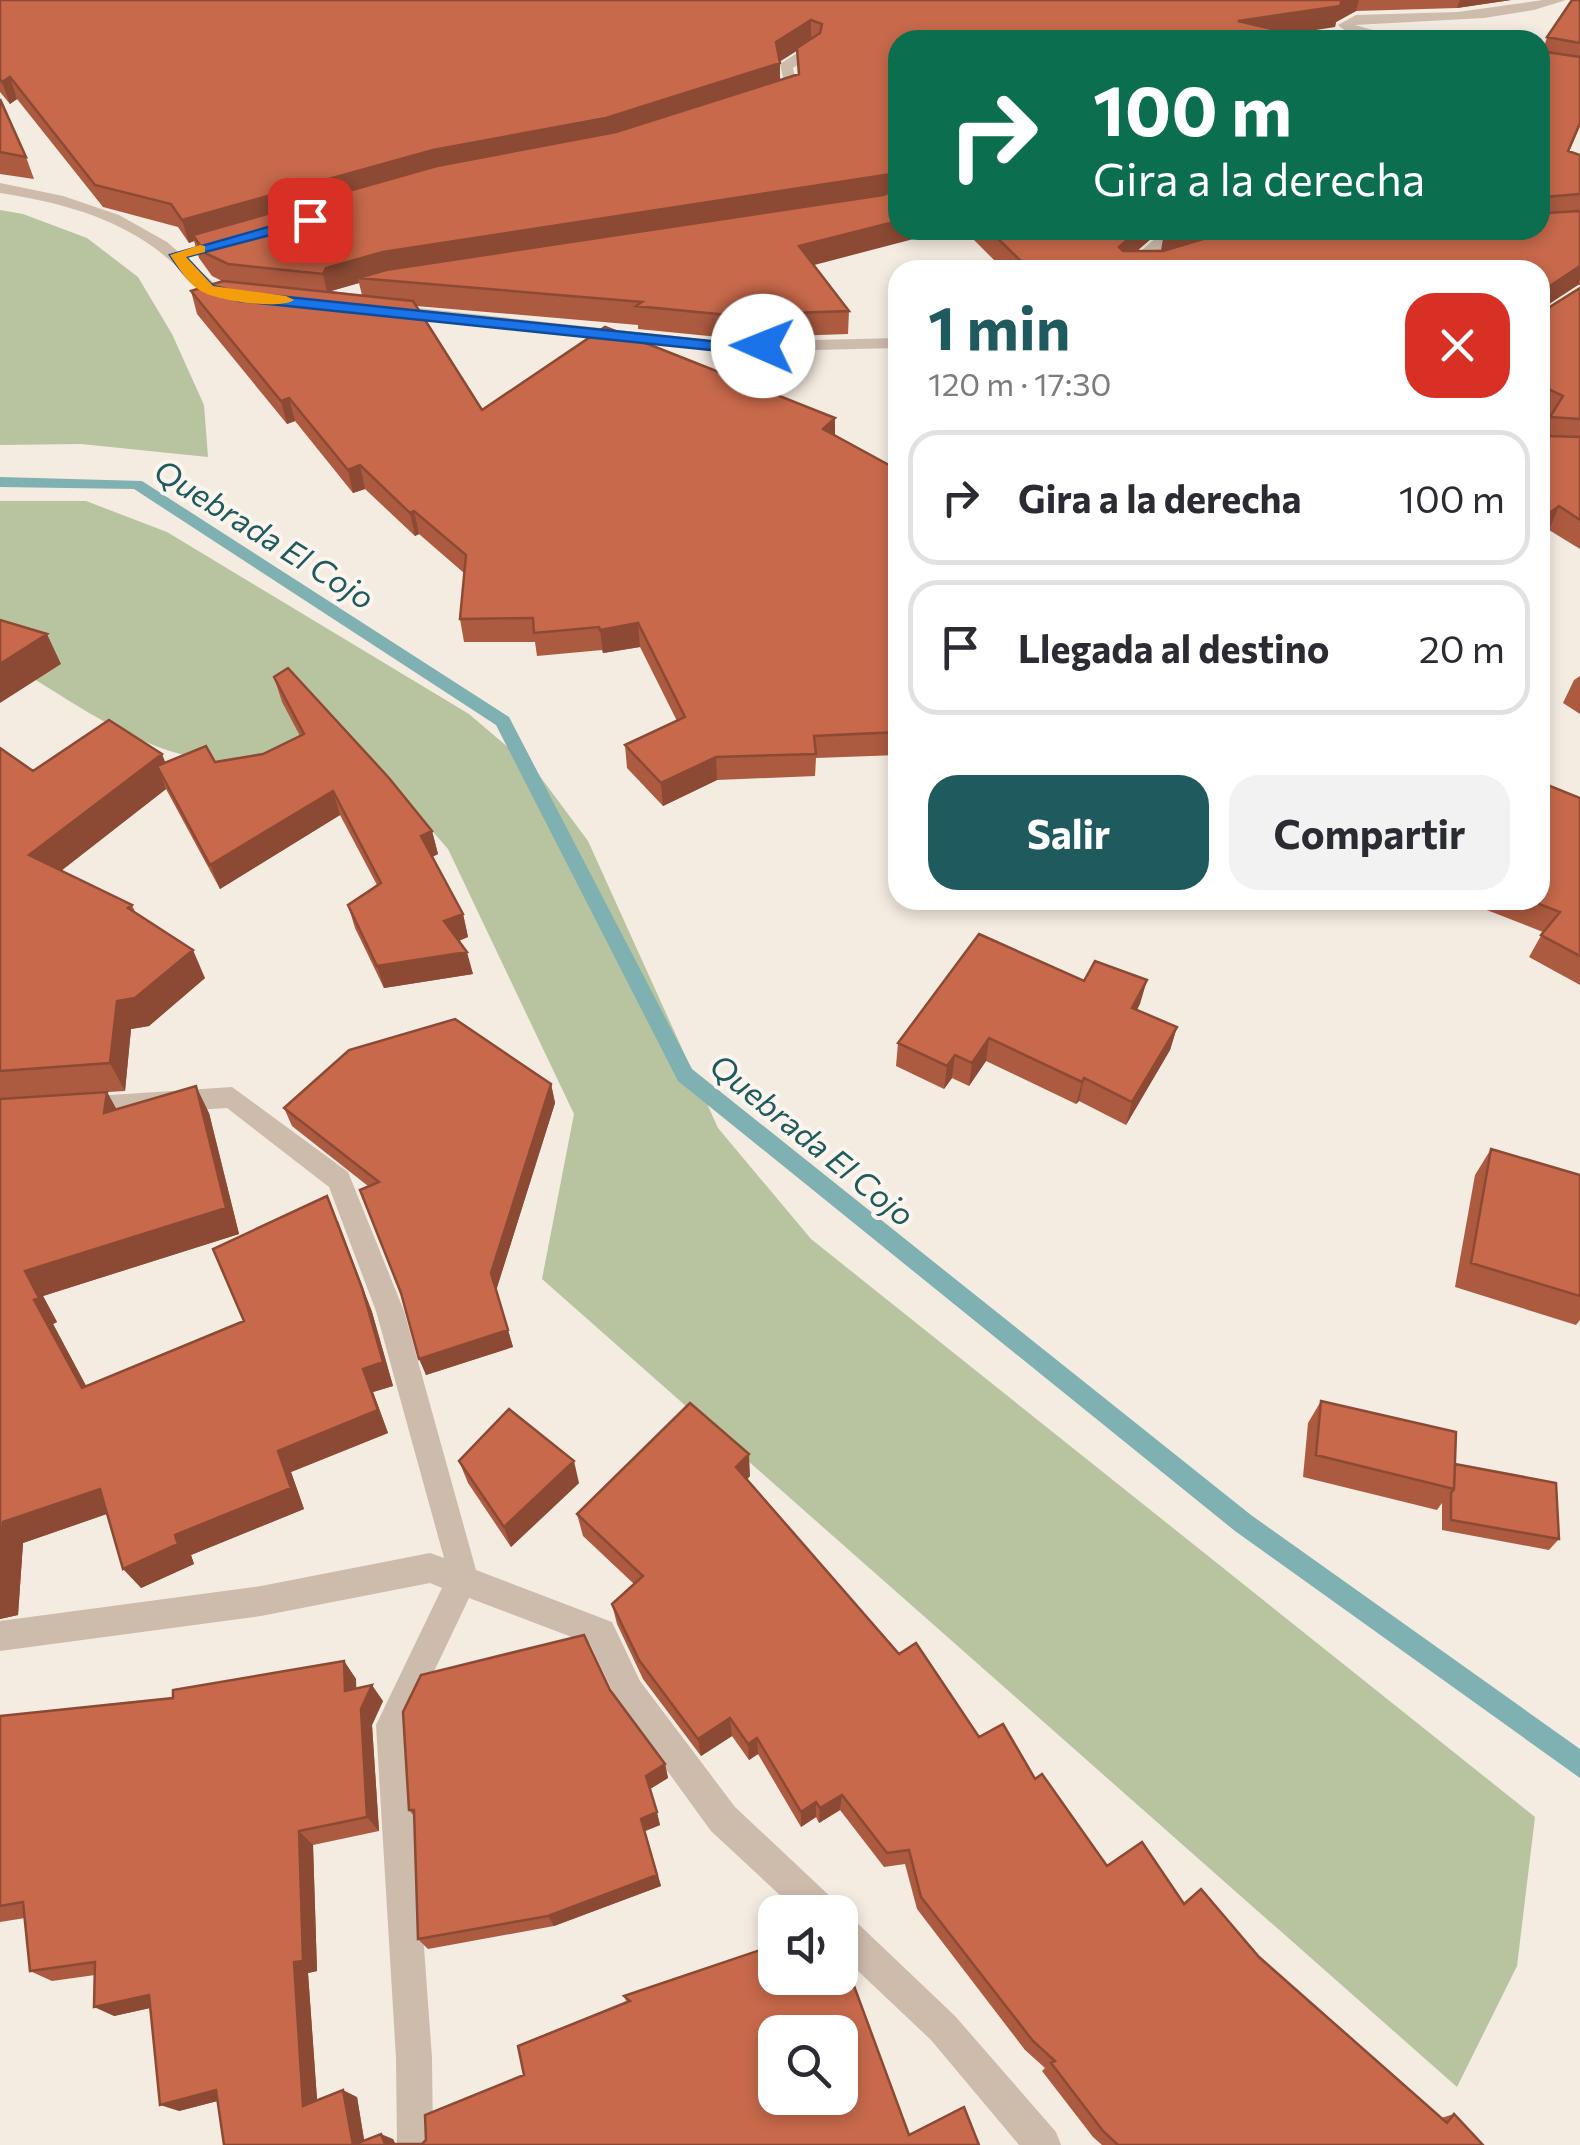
<!DOCTYPE html>
<html lang="es">
<meta charset="utf-8">
<style>
:root{--surface:#fff;--page:#f2f2f3;--text:#2b2b33;--muted:#7c7c81;--line:#e1e1e2;--accent:#1f5a5e}
body{margin:0;font-family:Commissioner,sans-serif;background:var(--page);color:var(--text);height:100vh;display:flex;flex-direction:column;font-size:38px;white-space:nowrap}
*{box-sizing:border-box;margin:0}
p{font-size:32px;color:var(--muted)}
.icon{flex:none;width:55px;height:55px;fill:none;stroke:currentColor;stroke-width:2;stroke-linecap:round;stroke-linejoin:round}
.map{position:relative;flex:1;overflow:hidden}
.details{position:absolute;left:888px;top:260px;width:662px;height:650px;display:flex;flex-direction:column;background:var(--surface);border-radius:30px;box-shadow:0 5px 15px #0003}
.details>*{flex:none}
.hud{position:absolute;left:888px;top:30px;width:662px;height:210px;border-radius:30px;box-shadow:0 5px 15px #0003;background:#0b6e4f;color:#fff;overflow:hidden}
.tools{position:absolute;left:758px;top:1895px;display:grid;gap:20px}
.tools a{display:grid;place-items:center;width:100px;height:100px;border-radius:20px;background:var(--surface);box-shadow:0 5px 15px #0003;font-size:50px}
.pin{position:absolute;display:grid;place-items:center;width:85px;height:85px;color:#fff;margin:-42px;border-radius:20px;box-shadow:0 5px 15px #0006}
.me{position:absolute;width:110px;margin:-55px;rotate:271deg;stroke-linejoin:round;filter:drop-shadow(0 0 8px #0008)}
.turn{display:flex;align-items:center;gap:35px;height:210px;padding:0 40px;font-size:45px}
.turn .icon{width:130px;height:130px;stroke-width:2.5}
.turn b{display:block;font-size:70px;line-height:85px}
.round{display:grid;place-items:center;flex:none;width:105px;height:105px;border-radius:30px;background:var(--page)}
.summary{display:flex;align-items:center;justify-content:space-between;height:170px;padding:0 40px}
h1{font-size:60px;font-weight:700;line-height:75px;color:var(--accent)}
.primary-button{display:flex;gap:20px;margin-top:auto;padding:20px 40px}
.primary-button a{flex:1;height:115px;border-radius:30px;background:var(--accent);color:#fff;font-size:40px;font-weight:700;line-height:115px;text-align:center}
.primary-button a+a{background:var(--page);color:var(--text)}
ul{padding:0;list-style:none}
li{display:flex;align-items:center;gap:30px;height:135px;margin:0 20px 15px;padding:0 20px;border:5px solid var(--line);border-radius:30px}
li div{flex:1}
li b{display:block;font-size:38px}
li em{font-style:normal}
.map>svg:first-child{display:block}
.green{fill:#b8c4a0}
.lines{fill:none;stroke-linecap:round;stroke-linejoin:round}
.stream{fill:#7fb0b2;fill-rule:evenodd}
.minor{fill:#cdbbac;fill-rule:evenodd}
.wall{fill:#ac5a40;fill-rule:evenodd}
.shaded-wall{fill:#8c4a34}
.building{fill:#c8694b;stroke:#8c4a34;stroke-width:2.5;fill-rule:evenodd}
.route{fill:#1a73e8;stroke:#114b97;stroke-width:2.5}
.slow{fill:#f59e0b}
.labels{text-anchor:middle;dominant-baseline:central;stroke-width:8;stroke-linejoin:round;paint-order:stroke}
.water-label{font-size:32px;font-style:italic;fill:#1f5a5e;stroke:#fbf5ee}
</style>
<div class="map">
<svg width="1580" height="2145" viewBox="0 0 1580 2145">
<rect width="100%" height="100%" fill="#f4ebe1"/>
<!-- green -->
<path class="green" d="M0,210L23,214L87,238L138,277L172,334L204,405L208,457L81,444L0,445Z
M0,501H86L167,532L469,714L536,771L588,841L718,1128L811,1239L1535,1817L1517,1966L1457,2087L542,1279L574,1114L448,849L338,724C318,734 297,749 275,755C175,784 81,705 0,658Z"/>
<g class="lines">
<!-- stream -->
<path class="stream" d="M0,477L142,481L509,717L692,1069L1251,1515L1580,1749V1778L1235,1531L678,1081L496,725L134,489L0,487Z"/>
<!-- minor -->
<path class="minor" d="M1543,0H1566L1534,10L1484,18L1355,25L1409,40C1387,40 1354,40 1338,25L1356,15L1458,12Z
M808,46L820,49L793,68L798,92L771,98V92L785,87L780,64Z
M0,183L63,196L119,215L167,242L213,282L243,296L235,301C192,290 180,264 146,242C102,213 51,201 0,193Z
M1165,230H1183L1137,270H1119Z
M390,305L729,342L898,338V348L729,352L384,314V306Z
M232,1087L348,1172L404,1311L476,1570L612,1622L640,1681L735,1807L834,1900L839,1912H798L711,1831L618,1703L590,1644L469,1598L408,1726L432,2058L433,2145H397L396,2058L376,1725L442,1588L430,1583L261,1616L0,1651V1621L261,1586L430,1553L444,1558L376,1311L329,1187L227,1108L80,1117L71,1114L67,1107L71,1100L80,1097Z
M840,1913L852,1918L955,2016L1056,2132L1061,2145H1019L931,2040L840,1954Z"/>
</g>
<!-- wall -->
<path class="wall" d="M0,0H1511L1457,8L1356,11L1336,22L1335,27L898,40L813,265L849,311L848,334L729,338L638,329V325L416,306L482,410L835,418V435L898,470V755L816,758L815,776L717,780L663,806L627,768L625,745L677,721L640,647L603,653L602,650L537,656L535,642H464L460,619L464,573L419,534L415,536L365,489L353,493L295,421L287,424L197,314L191,291L222,281L212,276L199,258L194,241L189,243L178,227L103,207L17,99L10,104L0,92ZM797,50L798,74L780,80V61ZM359,283L362,295L331,291Z
M1580,0V126L1569,152L1580,155V285H1578L1548,304V308L1580,288V549L1549,530L1540,536V433L1546,426L1550,417L1540,413V270H1004L964,230H1161L1137,251L1540,230L1544,47L1547,37Z
M0,99L26,157L34,179L0,174Z
M1580,676V714L1563,703L1574,680Z
M274,677L432,831L438,854L432,857L463,914L468,937L459,941L473,974L384,988L355,928L348,905L377,885L340,815L220,889L166,789L61,871L132,905L136,914L205,978L149,1026L131,1029L125,1091L107,1092L116,1109L209,1113L239,1234L43,1296L57,1322L53,1324L86,1386L244,1321L338,1221L372,1312L393,1386L373,1392L388,1433L291,1472L304,1509L191,1555L194,1564L141,1588L107,1514L23,1543L18,1615L0,1619V748L33,771L165,763L215,762L263,754L300,736L282,702Z
M1580,798V985L1529,957L1543,932L1461,900H1540Z
M1147,980L1137,1010L1177,1027L1170,1050L1126,1125L1079,1101L1076,1104L986,1061L969,1086L952,1078L944,1089L896,1066L898,1043L1084,981Z
M551,1084L555,1103L496,1290L513,1347L426,1375L368,1186L292,1126L284,1108Z
M1491,1149L1580,1175V1320L1576,1325L1455,1287L1475,1175Z
M1321,1401L1455,1464L1559,1539L1549,1550L1442,1530V1503L1437,1510L1303,1477L1308,1423Z
M459,1461L579,1483L511,1547L468,1483Z
M750,1476L747,1479L899,1654L979,1737L1035,1779L1107,1866L1184,1904L1259,1957L1441,2118L1454,2114L1483,2145H1102L1093,2137L1042,2071L1045,2068L1025,2050L917,1909L905,1864L884,1867L840,1810L819,1823L816,1817L801,1827L758,1754L749,1760L732,1736L701,1756L643,1679L617,1624L612,1604L634,1584L583,1536L577,1514Z
M344,1661L356,1679V1688L383,1701L372,1725L379,1831L313,1845L317,1971L308,1973L317,2101L357,2097L364,2140L393,2139L395,2144H422L524,2075L627,2002L624,1996L909,2135L979,2145H224L217,2101L179,2111L150,2008L114,2016L95,1975L52,1981L30,1971L25,1918L0,1922V1716L173,1698Z
M610,1690L665,1764L668,1778L650,1789L660,1825L645,1831L661,1886L554,1926L428,1949L418,1939L415,1817L409,1810Z"/>
<!-- shaded-wall -->
<path class="shaded-wall" d="M1342,0H1359L1356,11L1336,22L1335,27L1252,40L1238,21Z
M1460,0H1511L1457,8Z
M811,20V42L776,64V42Z
M780,63V85L608,140L193,235L194,241L189,243L182,220L433,150Z
M10,77L17,99L10,104L2,82Z
M898,173V195L358,278L359,283L331,291L328,297L323,274L326,268L383,252Z
M898,221V230H948L799,269V246Z
M1138,230H1161L1115,270L1119,247Z
M1175,230H1251L1160,256L1164,233Z
M1580,266V280L1578,285L1540,310L1547,288Z
M289,398L295,421L287,424L281,401Z
M835,418V441L823,429Z
M360,465L365,489L353,493L348,470Z
M1559,506L1549,530L1540,536V520Z
M414,511L419,534L415,536L410,513Z
M638,623L640,647L603,653L600,630Z
M47,634L61,664L0,703V664Z
M162,754L174,784L157,766L166,789L44,884L29,855Z
M716,757L717,780L663,806L661,783Z
M333,791L340,815L220,889L210,865Z
M432,831L438,854L426,860L421,836Z
M463,914L468,937L449,944L444,921Z
M193,950L205,978L149,1026L131,1029L125,1091L110,1063L117,1001Z
M467,952L473,974L384,988L377,966Z
M1147,980L1140,1004L1126,1031L1132,1008Z
M1177,1027L1170,1050L1126,1125L1132,1102Z
M989,1038L986,1061L969,1086L972,1063Z
M955,1055L952,1078L944,1089L947,1066Z
M1084,1078L1079,1101L1076,1104L1082,1082Z
M551,1084L555,1103L496,1291L491,1273Z
M196,1086L209,1113L239,1234L43,1296L57,1322L53,1324L99,1410L82,1388L34,1300L25,1271Z
M107,1092L122,1119L104,1113Z
M327,1196L372,1312L393,1386L373,1392L388,1433L291,1472L304,1509L191,1555L194,1564L141,1588L123,1569L175,1535L278,1451L363,1369Z
M508,1330L513,1347L426,1375L419,1359Z
M749,1454L750,1476L738,1489L736,1467Z
M574,1461L579,1483L511,1547L504,1527Z
M100,1489L118,1510L23,1543L18,1615L0,1619V1561L3,1522Z
M344,1661L356,1679L357,1708L345,1691Z
M372,1685L383,1701L372,1725L379,1831L367,1817L361,1709Z
M730,1718L732,1736L701,1756L698,1739Z
M757,1738L758,1754L749,1760L748,1744Z
M665,1764L668,1778L650,1789L646,1776Z
M842,1795L840,1810L819,1823L820,1808Z
M816,1802V1817L801,1827V1812Z
M657,1812L660,1825L645,1831L661,1886L554,1926L548,1916L641,1819Z
M299,1831L313,1845L317,1971L308,1973L318,2112L303,2106L294,1962Z
M149,1995L168,2004L114,2016L94,2007Z
M216,2090L233,2097L179,2111L160,2105Z
M343,2090L357,2097L365,2145H353Z
M381,2134L393,2139L396,2145L385,2144Z"/>
<!-- building -->
<path class="building" d="M0,0H1342L1340,6L1238,21L1318,40H898V173L383,252L326,268L323,274L228,264L205,253L193,235L437,166L616,132L799,74L797,48L820,33L822,24L811,20L776,42L780,63L606,118L433,150L182,220L171,204L95,185L10,77L2,82L0,79Z
M1572,0H1580V43L1547,37Z
M1544,46L1547,52L1580,57V123L1568,151L1580,155V194L1545,197L1544,204L1540,206V54Z
M0,99L26,157L0,152Z
M898,189V221L799,246L849,311L728,315L636,306L642,302L358,278L386,270L883,195Z
M1540,208L1547,213L1580,211V266L1547,288L1548,308L1580,288V419L1550,417L1563,396L1540,385V270H1030L989,230H1138L1119,247L1123,251H1163L1233,230H1540Z
M223,281L413,301L482,410L605,327L835,418L823,429L898,470V732L814,736L816,754L716,757L661,783L625,745L685,717L638,623L600,630L599,627L534,633L533,618L460,619L466,555L414,511L410,513L360,465L348,470L289,398L281,401L191,291Z
M1546,424L1549,436L1580,437V520L1559,506L1540,520V433Z
M0,620L47,634L0,664Z
M288,668L389,778L432,831L421,836L463,914L444,921L467,952L377,966L348,905L381,883L333,791L210,865L157,766L206,746L215,762L263,754L304,734L274,677Z
M109,720L162,754L29,855L132,905L128,908L193,950L135,998L117,1001L110,1063L0,1071V748L33,771Z
M1540,782L1580,798V956L1541,935L1560,912L1529,900H1540Z
M979,934L1084,981L1095,961L1147,980L1132,1008L1177,1027L1132,1102L1084,1078L1082,1082L989,1038L972,1063L955,1055L947,1066L898,1043Z
M455,1019L551,1084L491,1273L508,1330L419,1359L401,1293L360,1190L379,1182L284,1108L349,1050Z
M196,1086L226,1208L25,1271L39,1298L34,1300L82,1388L244,1321L213,1249L327,1196L362,1288L383,1362L363,1369L378,1410L278,1451L291,1488L175,1535L178,1544L123,1569L100,1489L3,1522L0,1561V1099L107,1092L104,1113Z
M1491,1149L1580,1175V1296L1471,1263Z
M1321,1401L1456,1432L1454,1489L1316,1455Z
M690,1403L749,1454L736,1467L899,1654L916,1643L979,1737L1003,1724L1035,1779L1042,1774L1107,1866L1142,1842L1184,1904L1201,1889L1259,1957L1447,2123L1454,2114L1483,2145H1118L1103,2131L1051,2063L1055,2061L1033,2041L921,1897L909,1850L887,1853L842,1795L820,1808L816,1802L801,1812L757,1738L748,1744L730,1718L698,1739L639,1660L612,1604L643,1576L577,1514Z
M509,1409L574,1461L504,1527L459,1461Z
M1455,1464L1556,1483L1559,1539L1451,1520V1493L1454,1489Z
M584,1635L610,1690L665,1764L646,1776L657,1812L641,1819L657,1875L548,1916L418,1939L414,1810H409L403,1712L421,1675Z
M344,1661L345,1691L372,1685L361,1709L367,1817L299,1831L303,1961L294,1962L303,2106L343,2090L353,2145H224L216,2090L160,2105L149,1995L94,2007L95,1962L30,1971L23,1902L0,1906V1716L173,1698V1690Z
M775,1945V1978H840V1948L909,2135L964,2107L979,2145H353L381,2134L385,2144H422L426,2140L425,2115L524,2075L518,2046L630,2001L624,1996ZM775,2032H840V2098H775Z"/>
<!-- route -->
<path class="route" d="M310,215L316,216V223L186,257L213,286L239,292L730,343L763,342L771,346L763,351L730,352L239,301C201,292 192,288 170,255Z"/>
<!-- slow -->
<path class="slow" d="M200,245L205,246V252L186,257L213,286L286,296L294,300C280,310 217,301 201,291C187,283 179,268 170,255Z"/>
<g class="labels">
<!-- water labels -->
<g class="water-label">
<text transform="translate(265 533) rotate(32)">Quebrada El Cojo</text>
<text transform="translate(813 1139) rotate(39)">Quebrada El Cojo</text>
</g>
</g>
</svg>
<div class="tools">
<a><svg class="icon" aria-label="sound" viewBox="0 0 24 24"><path d="M4 9h4l5-4v14l-5-4H4zM17 9q2 3 0 6"/></svg></a>
<a><svg class="icon" aria-label="search" viewBox="0 0 24 24"><circle cx="10" cy="10" r="6"/><path d="M15 15l6 6"/></svg></a>
</div>
<div class="pin" style="left:310px;top:220px;background:#d93025"><svg class="icon" aria-label="arrive" viewBox="0 0 24 24"><path d="M6 21V4h12l-3 4 3 4H6"/></svg></div>
<svg class="me" style="left:763px;top:346px" viewBox="-20 -20 40 40"><circle r="19" fill="#fff"/><path d="M0-13L10 11 0 6-10 11z" fill="#1a73e8"/></svg>
<div class="hud">
<div class="turn"><svg class="icon" aria-label="right" viewBox="0 0 24 24"><path d="M7 20v-9h11M14 6l5 5-5 5"/></svg><div><b>100 m</b>Gira a la derecha</div></div>
</div>
<section class="details">
<div class="summary"><div><h1>1 min</h1><p>120 m · 17:30</p></div><a class="round" style="background:#d93025;color:#fff"><svg class="icon" aria-label="close" viewBox="0 0 24 24"><path d="M6 6l12 12M18 6L6 18"/></svg></a></div>
<ul>
<li><svg class="icon" aria-label="right" viewBox="0 0 24 24"><path d="M7 20v-9h11M14 6l5 5-5 5"/></svg><div><b>Gira a la derecha</b></div><em>100 m</em></li>
<li><svg class="icon" aria-label="arrive" viewBox="0 0 24 24"><path d="M6 21V4h12l-3 4 3 4H6"/></svg><div><b>Llegada al destino</b></div><em>20 m</em></li>
</ul>
<div class="primary-button"><a>Salir</a><a>Compartir</a></div>
</section>
</div>
